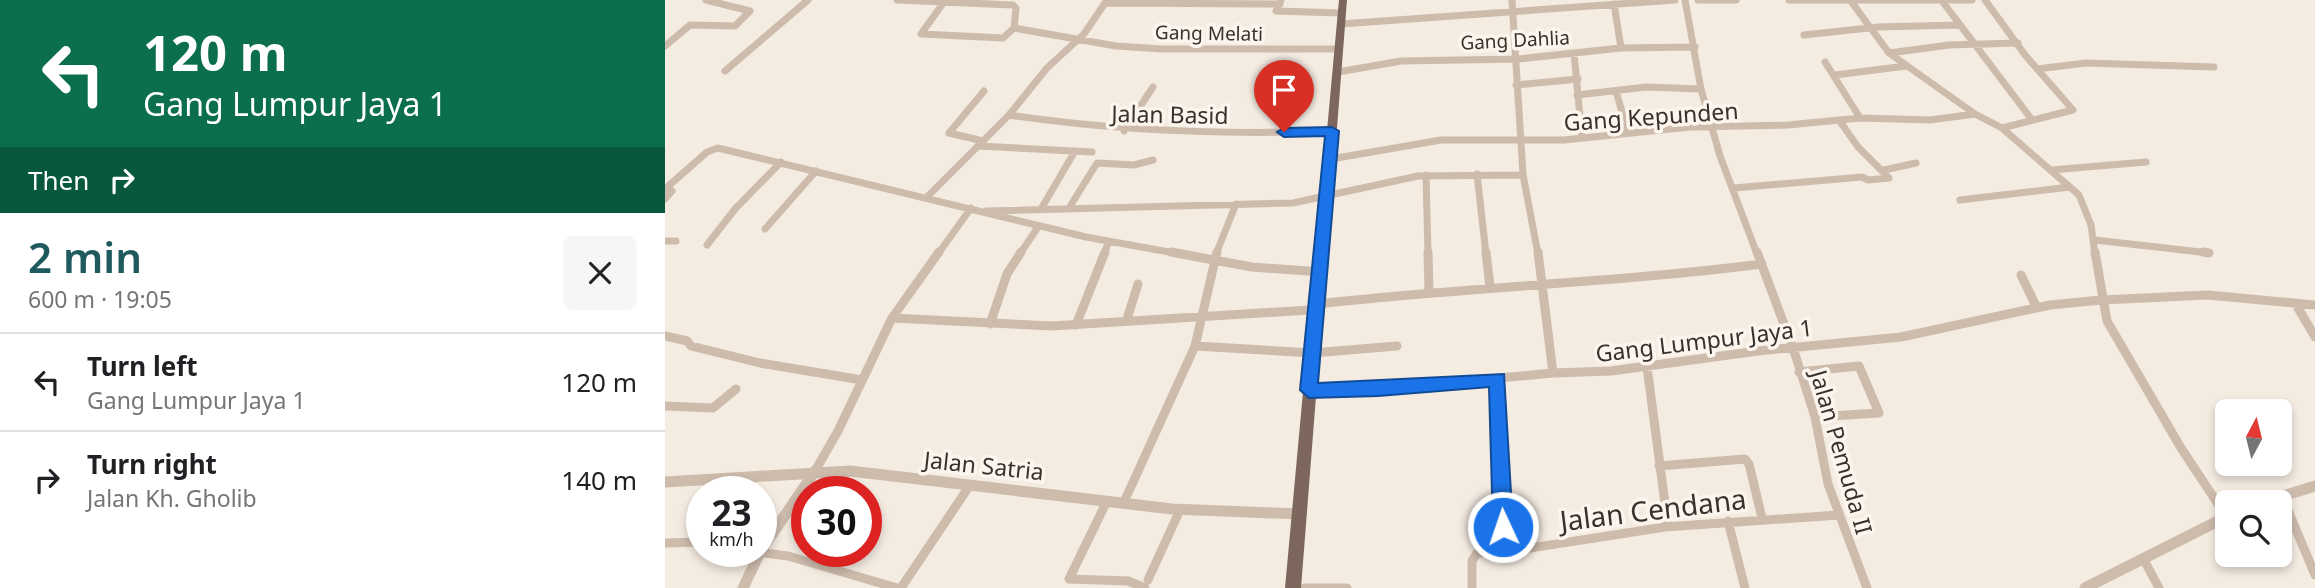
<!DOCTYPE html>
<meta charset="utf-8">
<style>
:root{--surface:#fff;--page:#f6f6f6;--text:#202124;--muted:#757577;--line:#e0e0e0;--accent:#1f5a5e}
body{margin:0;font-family:"Noto Sans",sans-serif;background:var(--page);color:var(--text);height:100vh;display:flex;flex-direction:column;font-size:26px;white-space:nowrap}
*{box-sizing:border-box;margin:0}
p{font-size:23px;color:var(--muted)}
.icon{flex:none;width:38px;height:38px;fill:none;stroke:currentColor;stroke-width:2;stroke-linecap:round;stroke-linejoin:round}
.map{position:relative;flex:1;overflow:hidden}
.panel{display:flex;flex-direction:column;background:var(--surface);width:665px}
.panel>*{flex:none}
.guide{background:#0b6e4f;color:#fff;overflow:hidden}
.needle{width:46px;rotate:7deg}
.fabs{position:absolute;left:1550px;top:399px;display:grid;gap:14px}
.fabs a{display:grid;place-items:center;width:77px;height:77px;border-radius:10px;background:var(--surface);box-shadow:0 4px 10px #0003;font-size:35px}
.speed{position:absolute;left:21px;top:476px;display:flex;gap:14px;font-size:35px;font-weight:700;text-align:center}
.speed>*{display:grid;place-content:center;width:91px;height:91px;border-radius:50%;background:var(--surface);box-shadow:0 4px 10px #0003;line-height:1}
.speed small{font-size:18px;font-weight:400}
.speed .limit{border:10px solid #d22;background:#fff;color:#111}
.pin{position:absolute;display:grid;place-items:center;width:60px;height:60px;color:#fff;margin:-72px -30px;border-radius:50% 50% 50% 0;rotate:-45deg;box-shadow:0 0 7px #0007}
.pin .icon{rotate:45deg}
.me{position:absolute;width:77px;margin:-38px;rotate:357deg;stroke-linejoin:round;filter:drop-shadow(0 0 5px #0008)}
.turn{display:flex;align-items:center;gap:24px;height:147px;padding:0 28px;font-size:32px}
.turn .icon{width:91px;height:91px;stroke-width:2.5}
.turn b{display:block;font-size:49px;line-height:60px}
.then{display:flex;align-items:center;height:66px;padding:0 28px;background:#0003;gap:14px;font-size:26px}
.round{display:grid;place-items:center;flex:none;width:74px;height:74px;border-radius:10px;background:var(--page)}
.summary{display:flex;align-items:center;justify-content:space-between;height:119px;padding:0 28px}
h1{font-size:42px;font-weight:600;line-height:52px;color:var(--accent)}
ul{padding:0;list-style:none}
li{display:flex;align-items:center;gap:21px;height:98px;padding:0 28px;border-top:2px solid var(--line)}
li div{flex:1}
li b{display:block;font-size:26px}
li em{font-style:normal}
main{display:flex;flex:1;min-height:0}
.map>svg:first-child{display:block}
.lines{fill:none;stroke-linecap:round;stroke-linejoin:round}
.minor-far1{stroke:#cdbbac;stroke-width:7}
.minor{stroke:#cdbbac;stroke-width:9}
.tertiary{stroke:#cdbbac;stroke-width:11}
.primary{fill:#7d675c;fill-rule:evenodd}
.route{fill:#1a73e8;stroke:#114b97;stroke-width:2}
.labels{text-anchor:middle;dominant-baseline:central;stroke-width:7;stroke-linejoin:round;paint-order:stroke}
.far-street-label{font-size:19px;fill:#3b302b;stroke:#fbf5ee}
.street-label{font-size:23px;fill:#3b302b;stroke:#fbf5ee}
.near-street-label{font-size:28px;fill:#3b302b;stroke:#fbf5ee}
</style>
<main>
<section class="panel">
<div class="guide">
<div class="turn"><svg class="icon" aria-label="left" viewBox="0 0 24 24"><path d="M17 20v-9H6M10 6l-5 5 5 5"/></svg><div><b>120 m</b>Gang Lumpur Jaya 1</div></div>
<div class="then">Then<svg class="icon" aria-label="right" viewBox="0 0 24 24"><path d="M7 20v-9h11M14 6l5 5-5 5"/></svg></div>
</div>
<div class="summary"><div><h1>2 min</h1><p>600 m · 19:05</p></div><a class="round"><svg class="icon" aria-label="close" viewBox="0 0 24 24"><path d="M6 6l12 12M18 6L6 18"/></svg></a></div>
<ul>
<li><svg class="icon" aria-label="left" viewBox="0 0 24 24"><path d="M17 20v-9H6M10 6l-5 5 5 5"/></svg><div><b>Turn left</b><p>Gang Lumpur Jaya 1</p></div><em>120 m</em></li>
<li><svg class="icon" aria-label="right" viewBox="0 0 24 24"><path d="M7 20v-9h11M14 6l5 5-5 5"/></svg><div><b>Turn right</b><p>Jalan Kh. Gholib</p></div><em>140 m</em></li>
</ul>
</section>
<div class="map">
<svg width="1650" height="588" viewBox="0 0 1650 588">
<rect width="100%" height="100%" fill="#f4ebe1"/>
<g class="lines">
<!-- minor-far1 -->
<path class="minor-far1" d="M232,0L348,5L351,8L349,28L451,46L497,49H674
M616,0L611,11L677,13
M847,0L858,175L873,254
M1020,0L1036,89L1055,156L1092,254
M1033,0H1071
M1124,0H1307
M1185,0L1224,53L1310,114L1337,128L1414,195L1426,225L1430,254
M1320,0L1360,55L1408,110L1337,128
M1277,1L1367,120
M279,2L256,34L338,38L349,28
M440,3L615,4
M949,4L956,48
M676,24L1010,0
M1139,35L1213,27L1295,25
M0,46L25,25L70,26L85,11L41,0
M909,53L917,138
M1224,53L1284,45L1353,43
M1160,62L1195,118
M1372,69L1421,63L1549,67
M60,71L143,0
M673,72L736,61L853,59L956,48L1030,47
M1170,75L1241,66
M851,85L913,79
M951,91L963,133
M912,95L981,87L1036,89
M344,115C452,131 558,135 667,131
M459,131L488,87
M318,141L284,133L319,91
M313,146L427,152
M666,159L776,140H899L1025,127L1123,125L1195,118L1265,120L1310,114
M1219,170L1251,163
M1386,170L1481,162
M812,174L821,254
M761,175L763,254
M1069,188L1197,177L1203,180L1224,178L1193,147L1174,120
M0,189L42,152L53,148L421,237L515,254
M262,197L344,115L382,68L419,34L442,0
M0,199L7,191L1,189
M1295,200L1405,187
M404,208L432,163L469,165L488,160
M376,209L410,151
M321,211L628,203L753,176L858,175
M100,229L151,171
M1430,240L1544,253
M0,241H11
M42,245L70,209L116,162
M273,254L306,208
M355,254L373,227
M439,254L444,241
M551,254L571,204"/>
<!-- minor -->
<path class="minor" d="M506,252L587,267L657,272
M763,252L764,291
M821,252L825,287
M873,252L888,373
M1092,252L1128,348L1150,417L1163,484L1202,588
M1430,252L1442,321L1516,448L1561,516
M1538,252L1544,253
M1356,275L1372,308
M1630,303L1650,337
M652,304C800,287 949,283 1097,264
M227,318L387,326L645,310
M462,319L473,284
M325,324L342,274L356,252
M411,325L440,252
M0,336L22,341L26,346L95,363L197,380
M530,346L647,353L732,346
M982,367L1003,526
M1134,372L1194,366L1214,413L1150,417
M833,379L840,552
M644,390L713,389L888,373L946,371L1093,351L1236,337L1385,305L1436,300L1543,295L1650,305
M0,406L48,408L71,389
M994,466L1080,459L1084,464L1097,518
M150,471L173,431L227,318L274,252
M1617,496L1650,575
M442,501L404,579L463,581L480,588
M459,502L530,346L552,252
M1063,521L1080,588
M0,543L37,542
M84,551L123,556L232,588
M1478,558L1494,588
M483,580L515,510
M236,588L305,485
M640,588H682
M807,588V561L812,553L840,552L1000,527L1174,515"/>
<!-- tertiary -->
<path class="tertiary" d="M0,482L185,471L507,509L634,514
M1599,502L1650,486
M78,588L95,552L150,471
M1420,588L1563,516"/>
<!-- primary -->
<path class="primary" d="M674,0H682L636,588H620Z"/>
</g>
<!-- route -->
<path class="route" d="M667,127L674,131L653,383L839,374L848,527L845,533L838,536L831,533L828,527L824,387L713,396L644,398L635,390L660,136L619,137L612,132L619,128Z"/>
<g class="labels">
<!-- far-street labels -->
<g class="far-street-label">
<text transform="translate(544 33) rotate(1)">Gang Melati</text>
<text transform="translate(850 40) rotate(-3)">Gang Dahlia</text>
</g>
<!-- street labels -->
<g class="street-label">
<text transform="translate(505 114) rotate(1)">Jalan Basid</text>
<text transform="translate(986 116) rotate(-4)">Gang Kepunden</text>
<text transform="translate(1039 340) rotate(-7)">Gang Lumpur Jaya 1</text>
<text transform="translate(1177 452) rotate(74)">Jalan Pemuda II</text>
<text transform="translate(319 465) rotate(6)">Jalan Satria</text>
</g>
<!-- near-street labels -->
<g class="near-street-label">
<text transform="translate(988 509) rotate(-7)">Jalan Cendana</text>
</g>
</g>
</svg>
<div class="fabs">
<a><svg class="needle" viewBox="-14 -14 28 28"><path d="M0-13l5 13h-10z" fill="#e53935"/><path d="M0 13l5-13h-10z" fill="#757577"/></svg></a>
<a><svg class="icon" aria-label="search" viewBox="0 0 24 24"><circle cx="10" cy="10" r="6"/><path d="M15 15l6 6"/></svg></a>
</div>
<div class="speed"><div>23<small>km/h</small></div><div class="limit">30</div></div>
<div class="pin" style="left:619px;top:132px;background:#d93025"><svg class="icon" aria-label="arrive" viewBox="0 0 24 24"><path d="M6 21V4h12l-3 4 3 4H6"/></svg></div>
<svg class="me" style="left:838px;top:527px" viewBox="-20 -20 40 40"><circle r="17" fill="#1a73e8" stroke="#fff" stroke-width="3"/><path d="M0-11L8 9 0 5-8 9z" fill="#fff"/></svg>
</div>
</main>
